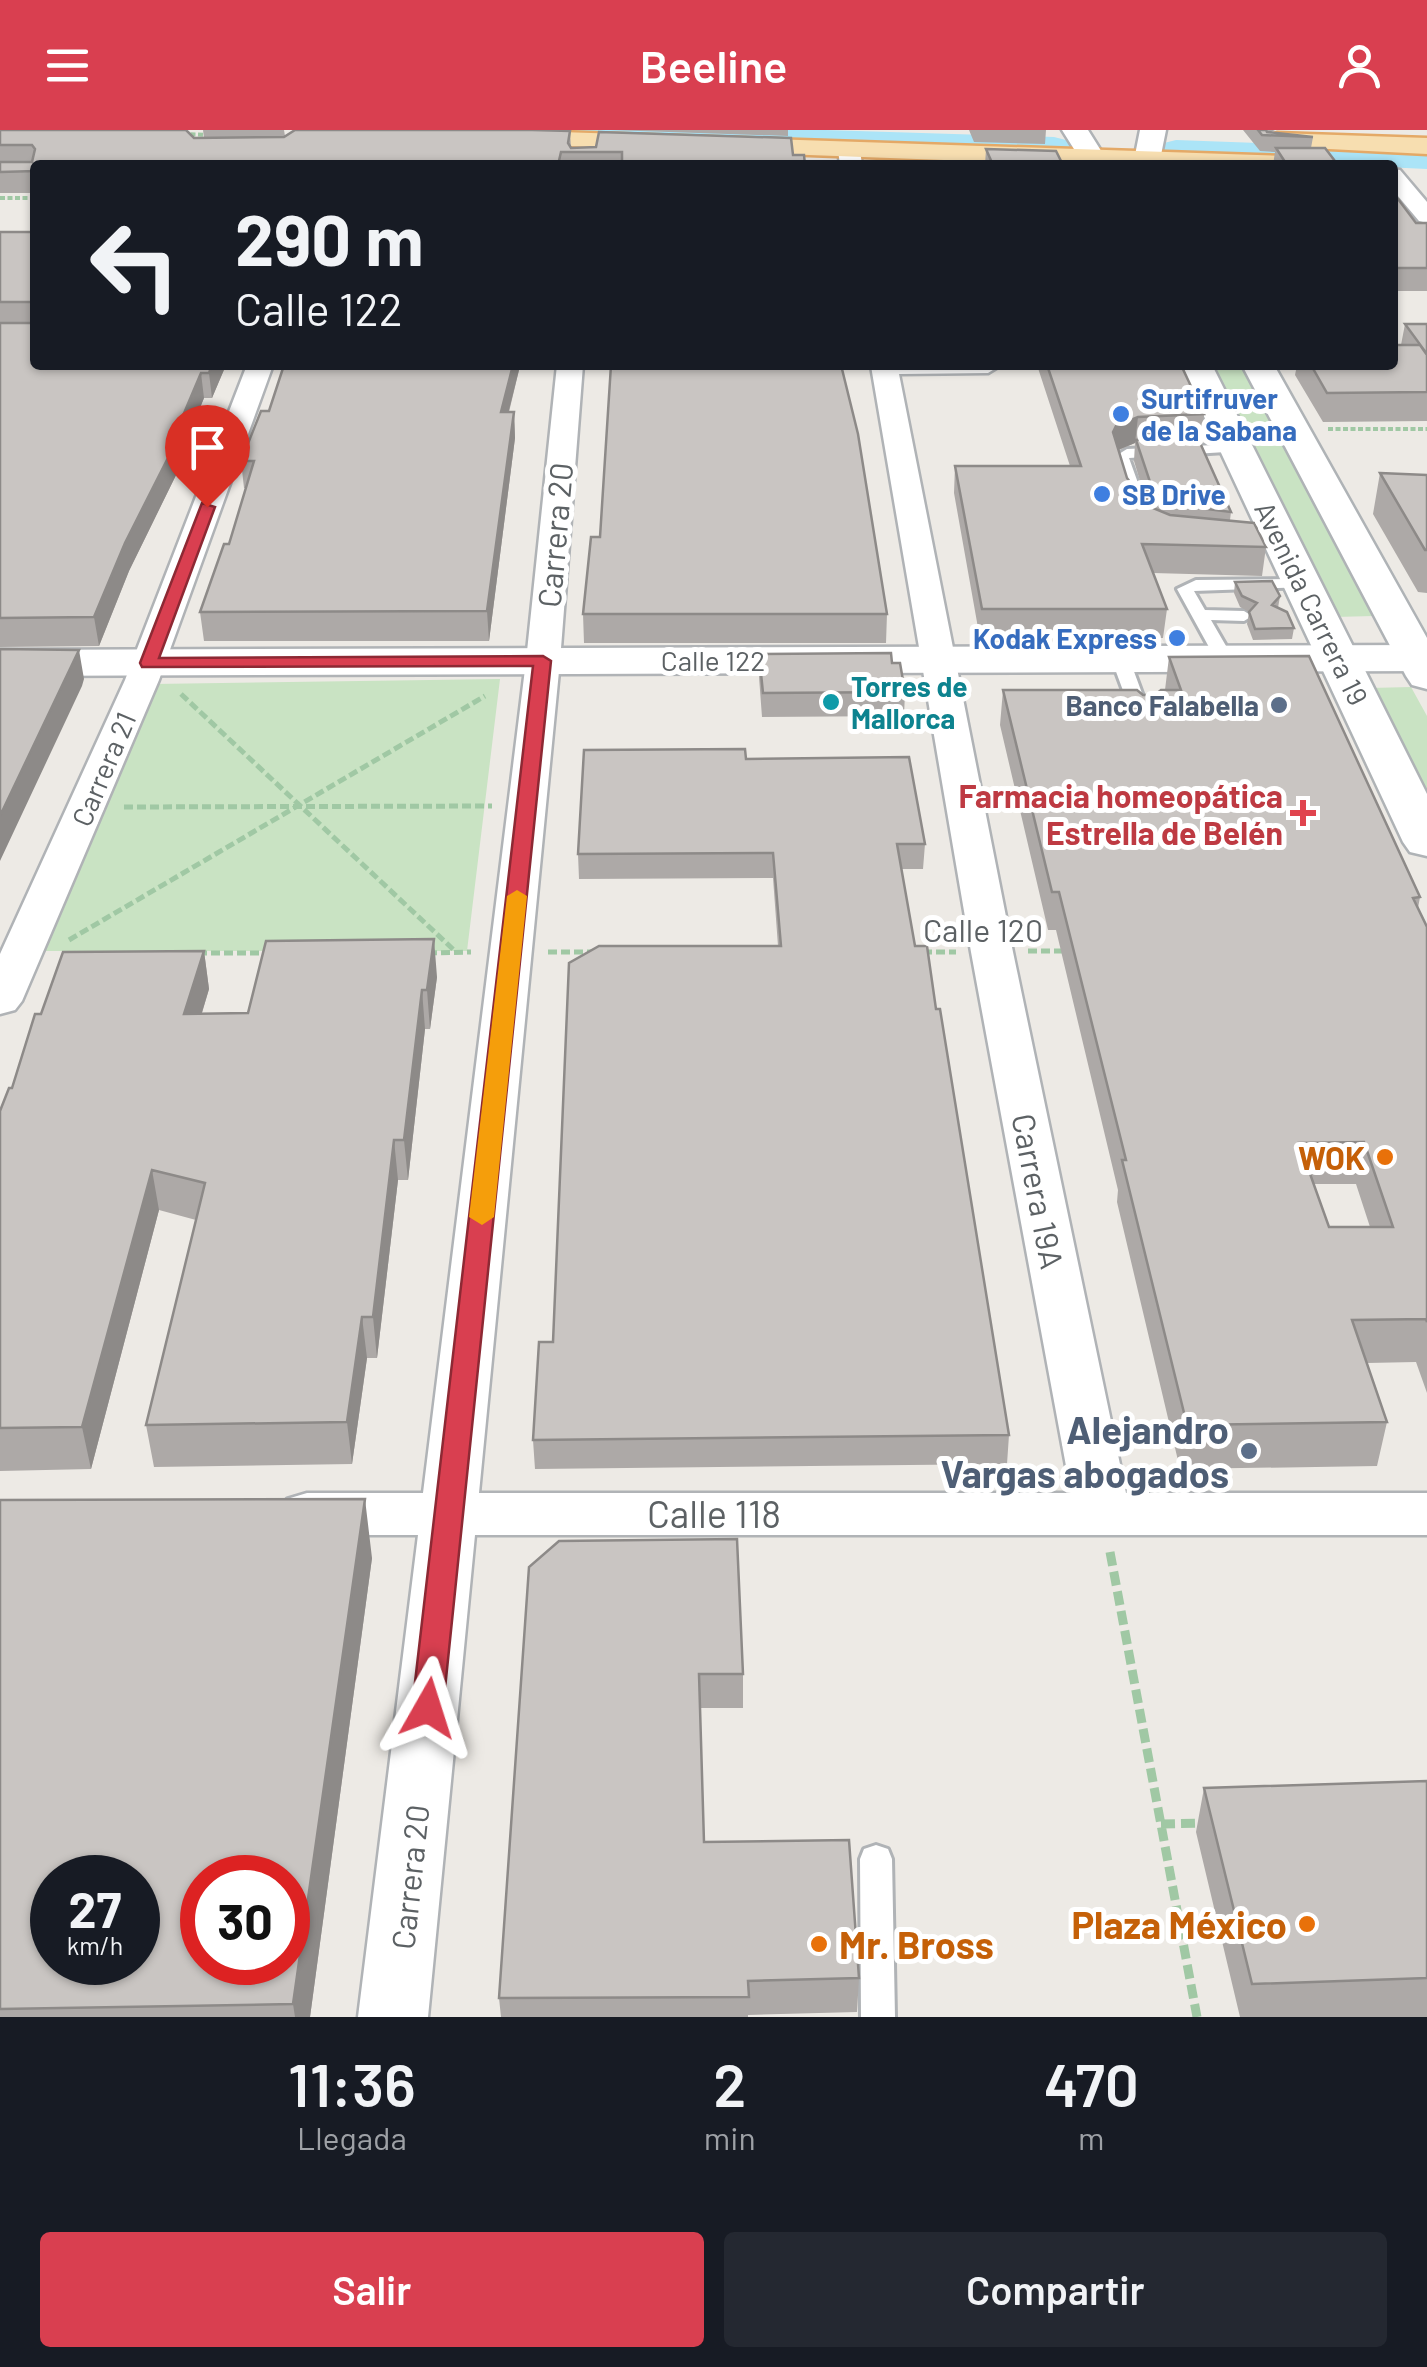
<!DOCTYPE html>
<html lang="es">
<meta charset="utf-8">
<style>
:root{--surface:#171b24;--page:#242831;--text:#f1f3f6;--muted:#9ea1a6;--accent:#d93f50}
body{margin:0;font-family:Barlow,sans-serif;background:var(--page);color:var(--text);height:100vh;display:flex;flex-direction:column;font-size:38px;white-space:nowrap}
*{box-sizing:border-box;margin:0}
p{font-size:32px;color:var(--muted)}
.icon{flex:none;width:55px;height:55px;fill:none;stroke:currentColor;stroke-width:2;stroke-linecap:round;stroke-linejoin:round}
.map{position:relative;height:1887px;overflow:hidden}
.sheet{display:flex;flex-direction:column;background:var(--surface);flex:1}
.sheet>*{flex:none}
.hud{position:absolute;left:30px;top:30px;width:1368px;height:210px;border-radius:10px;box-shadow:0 2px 8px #0004;background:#171b24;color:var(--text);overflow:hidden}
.speed{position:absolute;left:30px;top:1725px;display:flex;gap:20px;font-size:50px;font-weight:700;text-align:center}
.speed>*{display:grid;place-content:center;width:130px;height:130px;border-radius:50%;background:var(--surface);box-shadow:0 2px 8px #0004;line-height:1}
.speed small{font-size:25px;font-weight:400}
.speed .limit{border:15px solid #d22;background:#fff;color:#111}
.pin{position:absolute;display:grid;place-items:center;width:85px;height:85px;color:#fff;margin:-102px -42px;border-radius:50% 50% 50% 0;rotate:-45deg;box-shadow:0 0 10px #0007}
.pin .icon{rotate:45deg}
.me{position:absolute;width:110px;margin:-55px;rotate:6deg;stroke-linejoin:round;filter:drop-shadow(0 0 8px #0008)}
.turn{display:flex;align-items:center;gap:35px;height:210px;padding:0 40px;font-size:45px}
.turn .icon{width:130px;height:130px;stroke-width:2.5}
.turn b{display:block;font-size:70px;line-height:85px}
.eta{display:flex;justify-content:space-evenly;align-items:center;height:170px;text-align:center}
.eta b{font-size:60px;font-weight:600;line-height:70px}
.action{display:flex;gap:20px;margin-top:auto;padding:20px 40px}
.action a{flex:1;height:115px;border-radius:10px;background:var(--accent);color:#fff;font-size:40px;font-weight:600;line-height:115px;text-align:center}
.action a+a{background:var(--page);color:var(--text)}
header{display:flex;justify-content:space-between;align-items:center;height:130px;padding:0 40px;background:var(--accent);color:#fff;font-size:45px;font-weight:600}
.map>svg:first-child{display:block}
.green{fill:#c9e3c3}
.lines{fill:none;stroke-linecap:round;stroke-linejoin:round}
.river{fill:#abe4f7;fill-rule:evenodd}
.service-casing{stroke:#b0b3b6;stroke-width:6}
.minor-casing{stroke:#b0b3b6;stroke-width:5}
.tertiary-casing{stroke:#b0b3b6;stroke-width:5}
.secondary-casing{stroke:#afb3b6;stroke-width:5}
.primary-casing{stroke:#e4a967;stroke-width:5}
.path-far2{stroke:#a0c8a4;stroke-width:4;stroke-dasharray:5 2.5;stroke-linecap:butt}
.path-far1{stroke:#a0c8a4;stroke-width:5;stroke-dasharray:9 4;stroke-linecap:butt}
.path{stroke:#a0c8a4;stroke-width:9;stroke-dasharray:14 6;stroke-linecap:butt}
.service{fill:#fff;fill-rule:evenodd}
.minor{fill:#fff;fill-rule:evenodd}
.tertiary{fill:#fff;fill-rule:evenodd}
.secondary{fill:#fff;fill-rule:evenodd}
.primary{fill:#f7deb0;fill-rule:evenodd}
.wall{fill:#ada9a7;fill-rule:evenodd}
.shaded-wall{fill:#8d8a88}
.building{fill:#c9c5c2;stroke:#8d8a88;stroke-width:2.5;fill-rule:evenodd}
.route{fill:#d93f50;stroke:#8d2934;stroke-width:2.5}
.slow{fill:#f59e0b}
.shop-dot{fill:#3f7fe0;stroke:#fff;stroke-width:4}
.culture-dot{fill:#0f9aa8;stroke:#fff;stroke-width:4}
.service-dot{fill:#5c6f8a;stroke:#fff;stroke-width:4}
.health-dot{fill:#e0444e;stroke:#fff;stroke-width:4}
.food-dot{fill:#e8710a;stroke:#fff;stroke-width:4}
.labels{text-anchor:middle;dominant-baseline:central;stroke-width:10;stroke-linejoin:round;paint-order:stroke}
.far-shop-label{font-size:28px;font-weight:bold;fill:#366cbe;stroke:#fff;text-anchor:start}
.far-street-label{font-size:28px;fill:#5c6164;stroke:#fff}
.far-culture-label{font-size:28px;font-weight:bold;fill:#0d838f;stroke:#fff;text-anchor:start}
.far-service-label{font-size:28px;font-weight:bold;fill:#4e5e75;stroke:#fff;text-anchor:end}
.street-label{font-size:32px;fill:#5c6164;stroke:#fff}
.health-label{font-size:32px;font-weight:bold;fill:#be3a42;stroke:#fff;text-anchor:end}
.food-label{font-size:32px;font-weight:bold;fill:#c56008;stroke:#fff;text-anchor:end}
.near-service-label{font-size:38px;font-weight:bold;fill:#4e5e75;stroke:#fff;text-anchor:end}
.near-street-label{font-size:38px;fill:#5c6164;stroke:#fff}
.near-food-label{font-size:38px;font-weight:bold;fill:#c56008;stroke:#fff;text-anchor:end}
</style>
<header><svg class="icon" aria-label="menu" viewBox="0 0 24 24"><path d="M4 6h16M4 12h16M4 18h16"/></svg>Beeline<svg class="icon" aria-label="person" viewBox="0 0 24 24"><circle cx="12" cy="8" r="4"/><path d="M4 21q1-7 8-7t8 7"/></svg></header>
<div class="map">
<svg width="1427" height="1887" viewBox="0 0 1427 1887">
<rect width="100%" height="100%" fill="#edeae5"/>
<!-- green -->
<path class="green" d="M1210,235H1244L1374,486L1334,487Z
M500,549L467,821H32L153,554Z
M1411,557L1427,586V663L1370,558Z"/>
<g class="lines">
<!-- river -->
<path class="river" d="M495,0H825L1054,7L1066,10L1071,17L1066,24L1054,27L511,10L500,7Z
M1176,10L1427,19V39L1164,27L1159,20L1164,13Z"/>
<defs>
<path id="service" d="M1237,314L1242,315V321L1129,328L1147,378L1139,383L1131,378L1114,327L1127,319Z
M1303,449L1309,451V457L1194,461L1205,480L1244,481L1252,486L1244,491L1211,490L1233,528L1224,533L1215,528L1177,459L1196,450Z
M1120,523L1129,528L1150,585L1147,589L1141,590L1132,585L1111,528Z
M876,1715L888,1719L892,1729L895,1887H861L860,1729L864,1719Z"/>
<path id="minor" d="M849,14L860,20L862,35H840L838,20Z
M1392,39L1400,40L1427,72V93L1419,91L1392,59Z
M247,235H273L159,550L22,871L15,880L0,884V824L125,550Z
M557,235H583L560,531L479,1363H1071L971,822L871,236L1001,235L988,243L899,244L1013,822L1126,1363H1427V1405H475L428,1887H358L418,1405H307L287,1399L279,1384L287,1369L307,1363H423L526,531Z"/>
<path id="tertiary" d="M1427,515V541L0,546V520Z"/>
<path id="secondary" d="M1062,0H1088L1110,35H1084Z
M1140,0H1166L1159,35H1133Z
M1180,235H1212L1427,664V726L1410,722L1403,712Z
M1242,235H1274L1427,508V559L1412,555L1406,546Z"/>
<path id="primary" d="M497,0L1317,27L1330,35H1078L488,13L484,8Z
M1277,3L1427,8V24L1268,16L1264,11L1268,6Z"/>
</defs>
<!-- service casing -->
<use href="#service" class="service-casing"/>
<!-- minor casing -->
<use href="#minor" class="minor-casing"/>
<!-- tertiary casing -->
<use href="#tertiary" class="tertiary-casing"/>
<!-- secondary casing -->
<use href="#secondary" class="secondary-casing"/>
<!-- primary casing -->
<use href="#primary" class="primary-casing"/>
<!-- path-far2 -->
<path class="path-far2" d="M183,4L211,5
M0,68H35
M1328,299H1427"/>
<!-- path-far1 -->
<path class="path-far1" d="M181,564L456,822
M124,677L492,676
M69,810L485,566
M1028,821H1066
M548,822H596
M923,822H956
M198,823H271
M428,823L471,822"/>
<!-- path -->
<path class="path" d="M1110,1422L1197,1887
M1161,1694L1205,1693"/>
<!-- service -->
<use href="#service" class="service"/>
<!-- minor -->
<use href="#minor" class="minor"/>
<!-- tertiary -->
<use href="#tertiary" class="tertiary"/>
<!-- secondary -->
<use href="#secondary" class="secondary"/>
<!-- primary -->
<use href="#primary" class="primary"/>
</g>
<!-- wall -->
<path class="wall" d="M0,0L187,3L194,8H204L203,0H284L285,6L570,1L571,18L793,25L805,35H35V63H0Z
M610,0H788V6Z
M969,0H1046L1045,14L974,12Z
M1243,0H1275L1271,2L1313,7L1311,18L1338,35H1273L1275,22L1260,21Z
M986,19L1063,35H985Z
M1392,69L1416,93H1427V161H1392Z
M0,102H35V235H226L212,268H204L177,334L178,341L129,441L99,516L0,517Z
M1405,194H1427V291L1323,292L1295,245L1297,235H1392L1401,215Z
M284,235H528L527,240H519L509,282H514L515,308L489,511H204L200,482L229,414L246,358H244L241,331L269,281Z
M1037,235H1181L1204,284L1201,310H1199L1231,382L1230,390L1266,417L1262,446L1153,443L1167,479L1163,508L980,509L954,363L955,336H1070ZM1135,313L1134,331L1147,374L1127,348L1119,320Z
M1380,343L1427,345V463L1418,462L1373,384Z
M600,407L887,484L886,513H584L583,484Z
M1235,452L1280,466L1278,478L1294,498L1292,509L1253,510L1247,494L1249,482L1240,477L1234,463Z
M759,524L892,533L905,562L904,586L762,587L759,547Z
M1169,527L1420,767L1418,778L1427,797V1263L1416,1232L1367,1233L1387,1292L1377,1336L1180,1339L1117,1072L1118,1060L1056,800H1048L1000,595L1003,560L1155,565L1165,560ZM1314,1054H1356L1370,1097H1329Z
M746,629L925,714L923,739H901L915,816L936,879L1009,1305L1007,1334L535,1339L533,1310L553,1212L778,816L773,748L579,749L578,724Z
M204,821L209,859L202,883H248L437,847L430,899H425L408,1050H398L377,1228H367L352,1334L154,1337L146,1295L196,1090L159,1080L91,1339L0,1341V981L12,958L41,884Z
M0,1370L372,1428L310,1887H0Z
M737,1409L743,1544V1578H700L704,1712L859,1848L857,1882L748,1885V1887H501L499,1868Z
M1427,1651V1887H1240L1196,1702L1204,1658Z"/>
<!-- shaded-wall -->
<path class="shaded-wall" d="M212,235H226L212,268L209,243Z
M513,235H519V240L502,308L501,282Z
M201,243L204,268L177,334L178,341L129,441L99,516L94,487L125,413L171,314Z
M514,282L515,308L489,511L487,481Z
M1138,287L1135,313L1113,322V302L1116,296Z
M79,520L84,549L82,556L0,731V686Z
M434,809L437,847L430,899L427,860Z
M204,821L209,859L190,922L184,884Z
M422,860L425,899L408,1050L404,1010Z
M394,1010L398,1050L377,1228L373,1187Z
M152,1040L159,1080L91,1339L82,1297Z
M362,1187L367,1228L352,1334L347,1292Z
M365,1369L372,1428L310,1887H295L293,1874Z"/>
<!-- building -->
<path class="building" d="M0,0H186L194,8L284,7L295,0H532L570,1L568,13L571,18L596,17L599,2L791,8L793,25H804L805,35H622V22H561L558,35H35V41L0,42V32H32L35,19L32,15H0Z
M1258,0H1266L1267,2L1313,7L1262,5Z
M1276,18H1325L1338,35H1287Z
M986,19L1056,21L1063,35H993Z
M1392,69H1398L1416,93H1427V138H1392Z
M0,102H35V235H212L209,243H201L171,314H175L125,413L94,487L0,488V193H34V172H0Z
M1405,194H1427V224Z
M1392,215H1420L1427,225V262L1327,263L1311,235H1392Z
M284,235H513L501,282H514L487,481L200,482L224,414H229L254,331H241L261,281H269Z
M611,235H841L858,304L887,484H583L591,407H600Z
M1047,235H1181L1204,284L1138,287L1116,296L1113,302L1127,348L1148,376L1170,385L1254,393L1266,417L1142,414L1167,479H982L955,336H1081Z
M1197,306L1231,382L1175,375L1162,368L1150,352L1136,310Z
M1380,343L1427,345V420H1425Z
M1272,451L1280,466L1272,475L1287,482L1294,498L1255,499L1249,482L1257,473L1242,466L1235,452Z
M0,519L79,520L0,686Z
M891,523L892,533H900L905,562L763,563L759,524Z
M1309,526L1420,767L1413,768L1427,797V1192L1426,1189L1352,1190L1387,1292L1187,1295L1122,1030H1126L1059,762H1052L1003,560H1137L1143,565H1155L1161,560H1181L1169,527ZM1364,1012L1393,1097H1329L1299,1013Z
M745,619L746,629L909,627L925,714H897L915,816H927L936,879H940L1009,1305L533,1310L539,1212H553L569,833L599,816H781L773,723L578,724L584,620Z
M434,809L427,860H422L404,1010H394L373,1187H362L347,1292L146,1295L205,1053L152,1040L82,1297L0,1298V981L9,958H12L35,884H41L63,822L204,821L184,884L248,883L266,811Z
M365,1369L293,1874L0,1879V1370ZM52,1748H138V1832H52ZM202,1748H288V1832H202Z
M737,1409L743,1544H699L704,1712L849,1710L859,1848L748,1851L749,1867L499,1868L529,1437L559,1411Z
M1427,1651V1848L1252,1854L1204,1658Z"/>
<!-- route -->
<path class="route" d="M202,373L215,377L159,528L543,526L551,531L443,1578L438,1587L428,1590L417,1587L412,1578L533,536L142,537L140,533Z"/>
<!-- slow -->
<path class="slow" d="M517,760L527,766L494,1087L482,1095L469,1087L507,766Z"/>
<!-- markers -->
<g class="shop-dot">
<circle cx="1121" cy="284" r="10"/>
<circle cx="1102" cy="364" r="10"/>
<circle cx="1177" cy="508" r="10"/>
</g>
<circle class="culture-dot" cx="831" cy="572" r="10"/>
<g class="service-dot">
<circle cx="1279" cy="575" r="10"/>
<circle cx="1249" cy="1321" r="10"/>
</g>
<path class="health-dot" d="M1298 668h10v10h10v10h-10v10h-10v-10h-10v-10h10z"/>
<g class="food-dot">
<circle cx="1385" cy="1027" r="10"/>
<circle cx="1307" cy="1794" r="10"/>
<circle cx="819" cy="1814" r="10"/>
</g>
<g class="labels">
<!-- far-shop labels -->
<g class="far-shop-label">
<text x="1141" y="268">Surtifruver<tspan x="1141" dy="32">de la Sabana</tspan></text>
<text x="1122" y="364">SB Drive</text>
<text x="1157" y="508" text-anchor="end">Kodak Express</text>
</g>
<!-- far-street labels -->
<g class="far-street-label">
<text transform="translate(1312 473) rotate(64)">Avenida Carrera 19</text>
<text x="713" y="530">Calle 122</text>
<text transform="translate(103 639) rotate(-67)">Carrera 21</text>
</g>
<!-- far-culture labels -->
<g class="far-culture-label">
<text x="851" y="556">Torres de<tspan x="851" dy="32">Mallorca</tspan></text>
</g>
<!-- far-service labels -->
<g class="far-service-label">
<text x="1259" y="575">Banco Falabella</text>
</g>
<!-- street labels -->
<g class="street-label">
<text transform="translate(554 405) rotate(-85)">Carrera 20</text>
<text x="983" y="799">Calle 120</text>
<text transform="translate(1039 1061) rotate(79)">Carrera 19A</text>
<text transform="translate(409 1747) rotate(-84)">Carrera 20</text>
</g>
<!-- health labels -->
<g class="health-label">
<text x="1283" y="665">Farmacia homeopática<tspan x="1283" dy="37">Estrella de Belén</tspan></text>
</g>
<!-- food labels -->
<g class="food-label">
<text x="1365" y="1027">WOK</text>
</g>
<!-- near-service labels -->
<g class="near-service-label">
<text x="1229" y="1299">Alejandro<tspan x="1229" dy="44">Vargas abogados</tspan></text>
</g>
<!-- near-street labels -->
<g class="near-street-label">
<text x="714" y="1383">Calle 118</text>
</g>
<!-- near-food labels -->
<g class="near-food-label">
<text x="1287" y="1794">Plaza México</text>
<text x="839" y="1814" text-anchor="start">Mr. Bross</text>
</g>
</g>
</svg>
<div class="speed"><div>27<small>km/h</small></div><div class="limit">30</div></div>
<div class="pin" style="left:207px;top:377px;background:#d93025"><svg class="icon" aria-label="arrive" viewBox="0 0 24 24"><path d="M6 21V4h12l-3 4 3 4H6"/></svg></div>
<svg class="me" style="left:428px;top:1578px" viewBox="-20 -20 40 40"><path d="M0-17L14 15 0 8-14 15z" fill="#d93f50" stroke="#fff" stroke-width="4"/></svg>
<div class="hud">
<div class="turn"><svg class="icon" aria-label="left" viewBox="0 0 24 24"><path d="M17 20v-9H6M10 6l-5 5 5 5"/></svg><div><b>290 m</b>Calle 122</div></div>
</div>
</div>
<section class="sheet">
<div class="eta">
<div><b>11:36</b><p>Llegada</p></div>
<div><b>2</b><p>min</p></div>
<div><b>470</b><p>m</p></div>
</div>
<div class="action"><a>Salir</a><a>Compartir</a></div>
</section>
